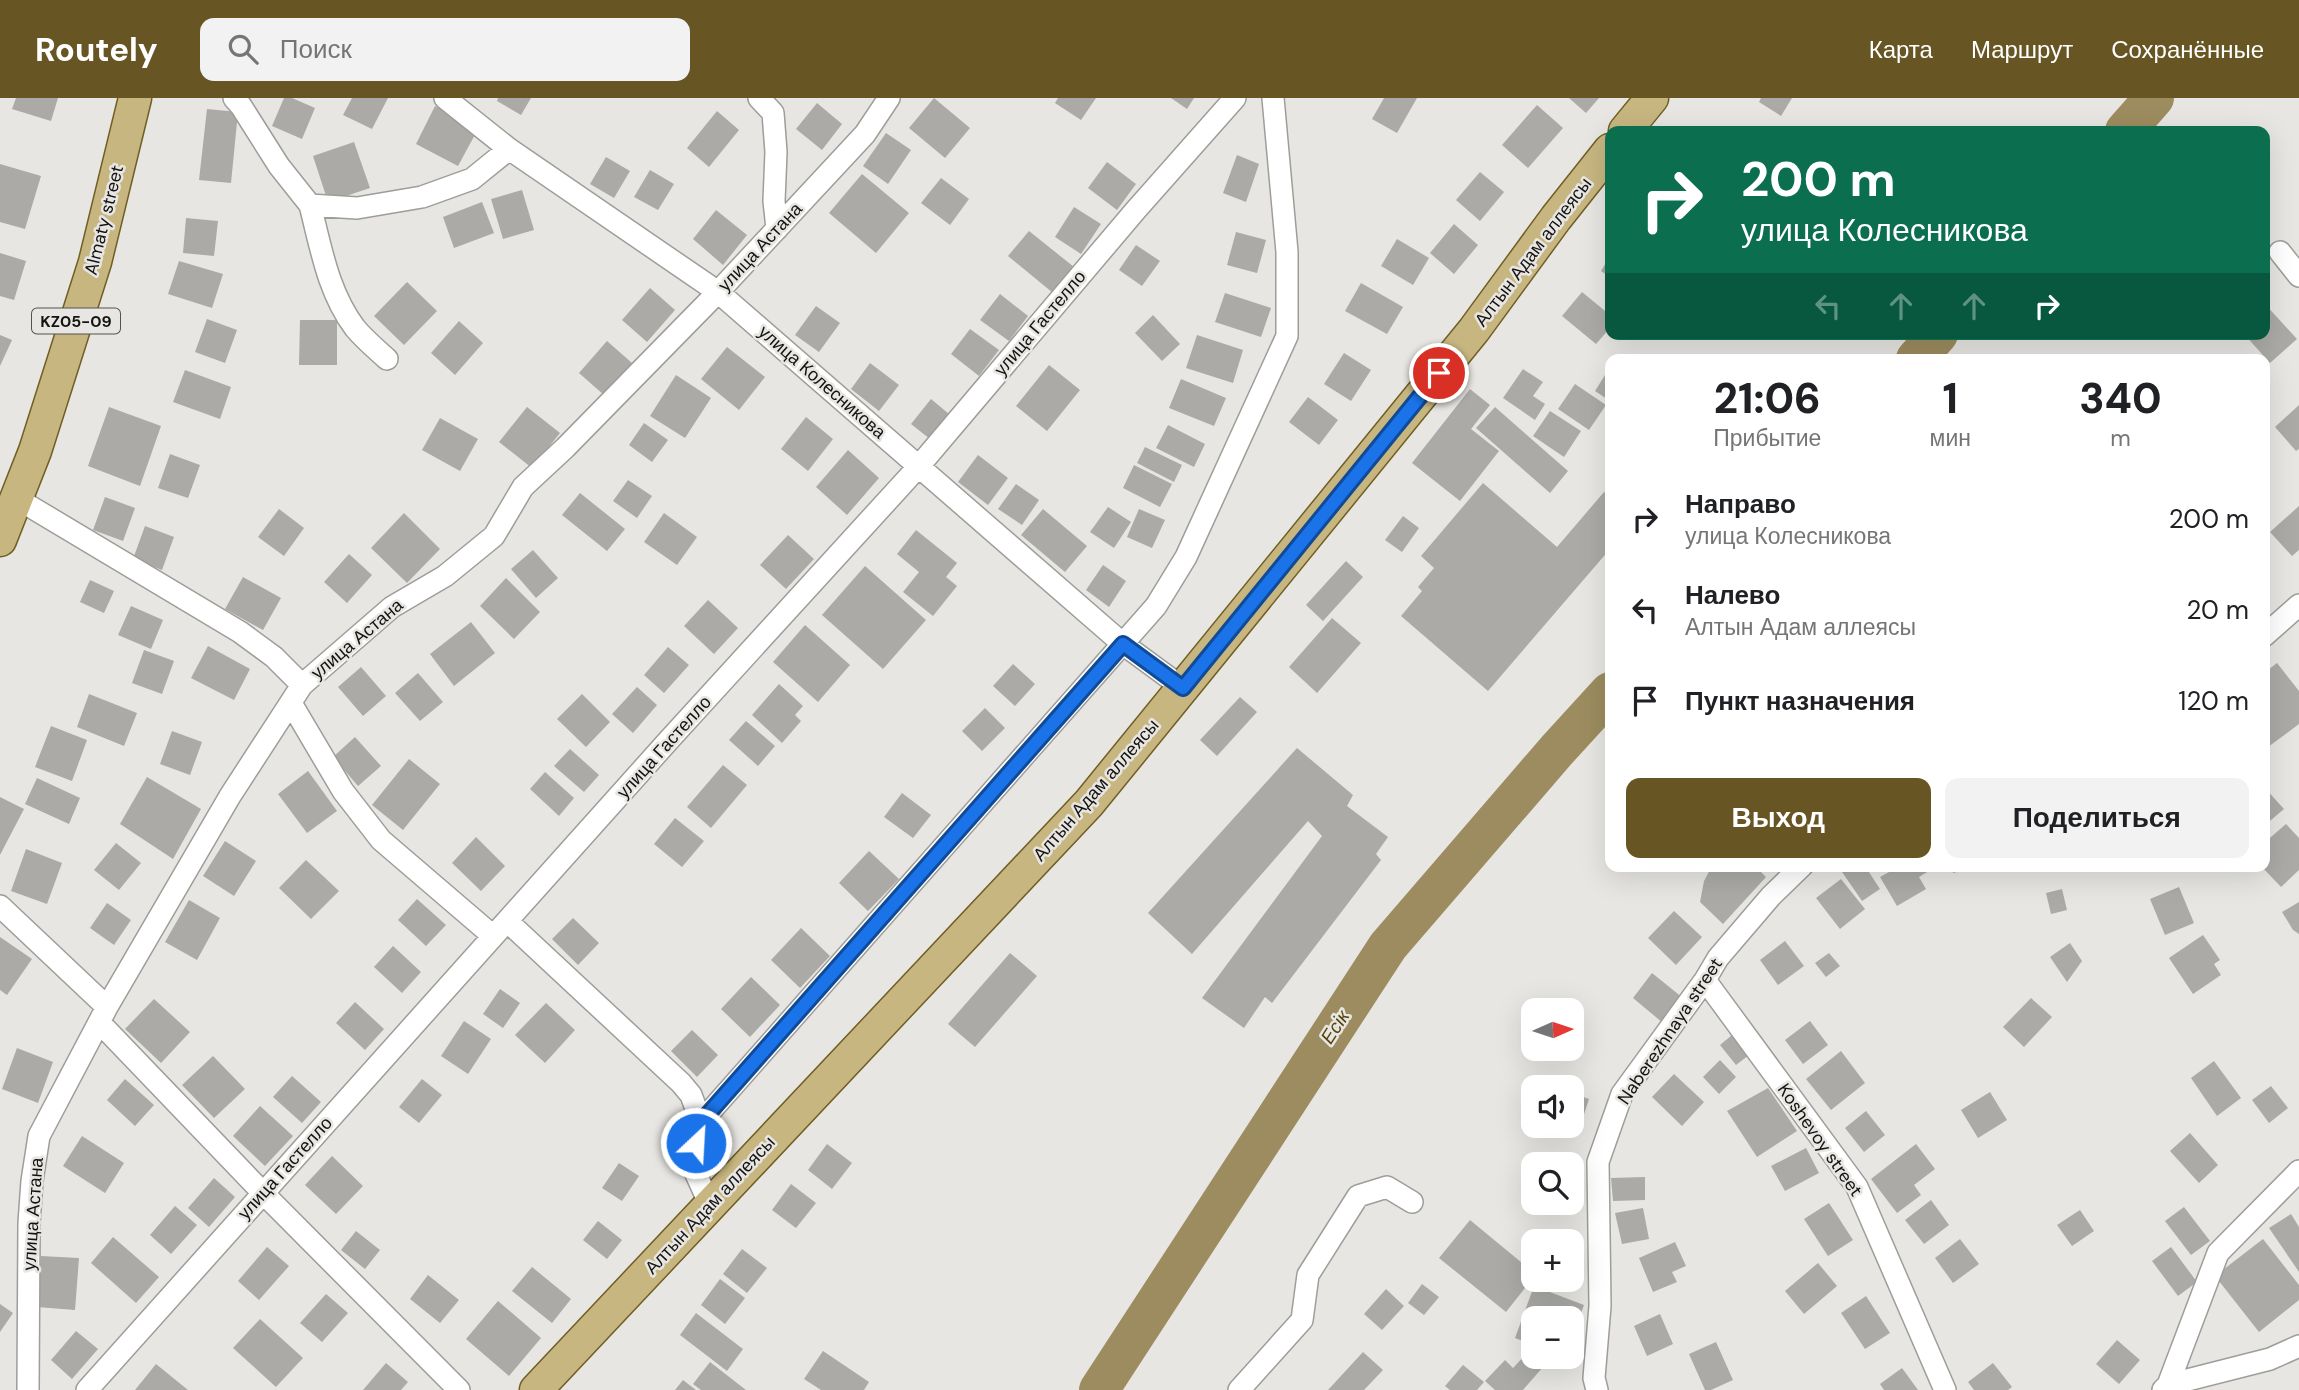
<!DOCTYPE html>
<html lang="ru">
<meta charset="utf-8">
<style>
:root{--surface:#fff;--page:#f2f2f2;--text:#202124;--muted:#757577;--accent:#675623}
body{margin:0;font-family:"DM Sans",sans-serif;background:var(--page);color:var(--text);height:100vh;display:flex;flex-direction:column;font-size:26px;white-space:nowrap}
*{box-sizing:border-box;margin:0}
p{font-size:23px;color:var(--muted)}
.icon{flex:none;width:38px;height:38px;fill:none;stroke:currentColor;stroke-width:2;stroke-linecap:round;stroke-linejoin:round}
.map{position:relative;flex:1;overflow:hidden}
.sheet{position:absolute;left:1605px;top:256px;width:665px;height:518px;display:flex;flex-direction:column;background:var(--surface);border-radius:14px;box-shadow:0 7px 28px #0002}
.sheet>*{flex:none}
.top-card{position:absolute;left:1605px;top:28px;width:665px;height:214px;border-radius:14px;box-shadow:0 7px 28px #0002;background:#0b6e4f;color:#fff;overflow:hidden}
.needle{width:46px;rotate:87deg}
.tools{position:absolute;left:1521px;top:900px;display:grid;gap:14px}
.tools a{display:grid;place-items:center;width:63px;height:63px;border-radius:14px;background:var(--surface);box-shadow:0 7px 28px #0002;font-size:35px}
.pin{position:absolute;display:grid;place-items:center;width:60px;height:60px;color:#fff;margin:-30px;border:4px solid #fff;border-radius:50%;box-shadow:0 2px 7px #0007}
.me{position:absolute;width:77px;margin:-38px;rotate:25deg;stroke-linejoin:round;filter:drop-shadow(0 0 5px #0008)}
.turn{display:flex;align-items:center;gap:24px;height:147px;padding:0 21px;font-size:32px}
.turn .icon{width:91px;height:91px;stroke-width:2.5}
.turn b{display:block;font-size:49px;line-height:60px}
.lanes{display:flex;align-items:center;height:66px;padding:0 21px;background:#0003;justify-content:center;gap:35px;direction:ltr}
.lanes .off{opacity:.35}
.eta{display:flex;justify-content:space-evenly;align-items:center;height:119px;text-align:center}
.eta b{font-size:42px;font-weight:800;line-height:49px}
.button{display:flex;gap:14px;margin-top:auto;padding:14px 21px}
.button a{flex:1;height:80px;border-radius:14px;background:var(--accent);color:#fff;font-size:28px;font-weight:800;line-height:80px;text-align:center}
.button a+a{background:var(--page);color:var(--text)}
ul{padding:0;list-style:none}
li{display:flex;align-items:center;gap:21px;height:91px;padding:0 21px}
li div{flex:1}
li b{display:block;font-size:26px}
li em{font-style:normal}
header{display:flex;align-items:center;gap:42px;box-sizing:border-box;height:98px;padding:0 35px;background:var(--accent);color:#fff}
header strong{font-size:33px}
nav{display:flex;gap:38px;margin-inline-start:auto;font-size:24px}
.search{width:490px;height:63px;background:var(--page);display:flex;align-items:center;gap:18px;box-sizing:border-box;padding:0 24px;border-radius:14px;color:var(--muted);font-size:26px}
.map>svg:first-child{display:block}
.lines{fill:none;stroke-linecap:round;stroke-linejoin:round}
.river{stroke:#9c8c5f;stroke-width:40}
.building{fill:#abaaa6}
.minor-casing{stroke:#9e9d99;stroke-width:24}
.primary-casing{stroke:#705e23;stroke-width:35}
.minor{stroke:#fff;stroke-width:21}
.primary{stroke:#c7b680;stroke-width:32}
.route-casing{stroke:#114b97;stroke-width:18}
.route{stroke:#1a73e8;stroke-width:12}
.labels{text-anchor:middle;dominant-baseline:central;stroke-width:5;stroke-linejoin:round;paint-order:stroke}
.shield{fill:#e7e6e2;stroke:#535250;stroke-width:2}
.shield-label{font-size:16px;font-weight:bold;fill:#141312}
.street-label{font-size:18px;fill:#141312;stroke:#e7e6e2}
.water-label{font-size:19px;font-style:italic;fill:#564409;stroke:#e7e6e2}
</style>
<header>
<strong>Routely</strong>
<div class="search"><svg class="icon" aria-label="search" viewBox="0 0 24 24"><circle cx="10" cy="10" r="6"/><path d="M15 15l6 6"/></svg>Поиск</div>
<nav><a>Карта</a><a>Маршрут</a><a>Сохранённые</a></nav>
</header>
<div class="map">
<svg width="2299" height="1292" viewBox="0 0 2299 1292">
<rect width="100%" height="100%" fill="#e7e6e2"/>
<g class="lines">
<!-- river -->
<path class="river" d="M2125,33L2154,0
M1916,261L1938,236
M1099,1292L1388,848L1557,652L1610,594"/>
</g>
<!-- building -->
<path class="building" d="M16,0H58L51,23L12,11Z
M284,0H292L315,10L302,41L272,28Z
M352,0H388L372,31L343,17Z
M498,0H531L521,17L497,3Z
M934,0L970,30L945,60L909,30Z
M1058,0H1096L1081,22L1055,5Z
M1171,0H1194L1187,11Z
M1384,0H1417L1397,35L1372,21Z
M1569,0H1599L1586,15Z
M1761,0H1792L1781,18L1759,4Z
M817,5L842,26L822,52L796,31Z
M1537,7L1563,30L1528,70L1502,47Z
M435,8L478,31L458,68L416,46Z
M207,11L238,14L231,85L199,82Z
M717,13L739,32L709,69L687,50Z
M886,35L911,52L888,86L863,68Z
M354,44L370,90L328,104L313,58Z
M1237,57L1259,66L1246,104L1223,95Z
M606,59L630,73L614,100L590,86Z
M1107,64L1136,86L1117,112L1088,90Z
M0,66L41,78L25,131L0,124Z
M650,72L674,86L658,112L634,99Z
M1480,74L1504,94L1480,123L1456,102Z
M862,76L909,115L876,155L829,115Z
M941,80L969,101L950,127L921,105Z
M522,92L534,132L503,141L491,101Z
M482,104L494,135L454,150L443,119Z
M1074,109L1101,126L1081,156L1055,139Z
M716,112L747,137L723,167L693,141Z
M186,120L218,123L214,158L183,155Z
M1454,126L1478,147L1454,176L1430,155Z
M1029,133L1074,169L1053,195L1008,158Z
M1236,134L1266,142L1257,175L1227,167Z
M1397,141L1429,160L1413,187L1381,168Z
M1136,147L1160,163L1142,188L1119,172Z
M0,155L26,163L14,202L0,198Z
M1610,158V179L1601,173Z
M179,163L223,176L212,210L168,196Z
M407,184L437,213L404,247L374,218Z
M1361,185L1403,209L1387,236L1345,213Z
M650,190L675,212L647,244L622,222Z
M1582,194L1610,217V230L1596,246L1562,218Z
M1225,195L1271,210L1261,239L1215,224Z
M1000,196L1028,218L1009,243L980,222Z
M2264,205L2297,241L2270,265L2244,236H2264Z
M816,208L840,225L819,254L795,237Z
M1153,217L1180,246L1162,263L1135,235Z
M207,221L237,232L225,265L195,254Z
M300,222H337V267H299Z
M459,223L483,245L455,277L431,255Z
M970,231L999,252L979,278L951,256Z
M0,237L12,242L0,268Z
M1197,237L1243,252L1233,285L1186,270Z
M607,243L632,265L604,297L579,275Z
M727,249L765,279L739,312L701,281Z
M1344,255L1371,272L1351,303L1324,286Z
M870,265L899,287L879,313L851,291Z
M1049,267L1080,292L1047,333L1016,308Z
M1610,269V303L1595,293Z
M1523,271L1543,284L1533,298L1545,306L1535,322L1503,300Z
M185,272L231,289L220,321L173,304Z
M676,277L711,300L685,340L650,318Z
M1181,281L1226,300L1214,328L1169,310Z
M1575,286L1606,307L1589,332L1558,311Z
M1470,291L1490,307L1471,331L1499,353L1460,403L1412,365Z
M1308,299L1338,322L1319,347L1289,324Z
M931,301L949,316L930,341L911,326Z
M2299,307V351L2296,353L2275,329Z
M109,309L161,328L140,388L88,368Z
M527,309L560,335L532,370L499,344Z
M1495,309L1568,373L1550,395L1476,330Z
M1550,313L1581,333L1564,359L1533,338Z
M806,319L833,341L808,373L781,351Z
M440,320L478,341L460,373L422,352Z
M644,325L668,342L652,364L629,347Z
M1168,327L1205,346L1194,369L1156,350Z
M1145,349L1182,367L1174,384L1137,365Z
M848,352L879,380L847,417L816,389Z
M170,356L200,367L188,400L158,390Z
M978,357L1008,380L988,407L958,384Z
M1134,367L1172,386L1160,409L1123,390Z
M628,382L652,398L637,420L613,403Z
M1483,385L1557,449L1604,394L1610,399V451L1488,593L1401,518L1422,493L1418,489L1434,470L1421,458Z
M1016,386L1039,402L1022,427L998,411Z
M580,395L625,431L607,453L562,417Z
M105,399L135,410L123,443L93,432Z
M2299,408V452L2292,458L2270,434Z
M1108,409L1131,424L1114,450L1090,434Z
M279,411L304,430L284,458L258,439Z
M1043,411L1087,448L1065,474L1021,437Z
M1139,411L1165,422L1152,450L1127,439Z
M404,415L440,451L407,485L371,450Z
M664,415L697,439L677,467L644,444Z
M1403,418L1419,430L1402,454L1385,442Z
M145,428L174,439L162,472L133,461Z
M916,432L957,465L946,479L957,488L933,518L903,494L919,474L897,456Z
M788,437L814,461L786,491L760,467Z
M533,452L558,480L536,500L511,471Z
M349,456L372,477L347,505L324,484Z
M1346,463L1363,479L1323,523L1306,507Z
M1103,467L1126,483L1109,509L1086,492Z
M865,468L926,522L883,571L822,517Z
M243,479L281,500L263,532L225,511Z
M506,480L540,514L514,541L480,508Z
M90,482L114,493L104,515L80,504Z
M708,502L738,530L714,556L684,528Z
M131,508L163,522L151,551L118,537Z
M1332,520L1361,545L1317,595L1289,569Z
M471,524L495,555L454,588L430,556Z
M805,527L850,567L818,604L773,564Z
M208,548L250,571L234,602L191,580Z
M668,549L689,567L664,595L644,577Z
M144,552L174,563L162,596L132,585Z
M2277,565L2299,593V626L2264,652V575Z
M1013,566L1035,586L1015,608L993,588Z
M361,569L386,598L363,618L338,589Z
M418,575L443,604L420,623L395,595Z
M779,586L803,608L795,617L801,623L782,645L752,617Z
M637,589L657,607L633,635L612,616Z
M89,596L137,615L124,648L77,629Z
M582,596L610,624L586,649L557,621Z
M1240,599L1257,614L1217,658L1200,642Z
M985,610L1005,630L982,653L962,633Z
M746,623L775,648L758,668L729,642Z
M51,628L87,642L72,683L35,669Z
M172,633L202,644L190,677L160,666Z
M355,639L381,668L358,688L333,659Z
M1297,650L1353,697L1347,708L1388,739L1376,756L1381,762L1272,905L1265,899L1244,930L1202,900L1322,738L1308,723L1192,856L1148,815Z
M570,651L599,677L584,694L554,668Z
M409,661L440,686L403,732L372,707Z
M723,667L747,687L711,730L687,709Z
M308,673L337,713L307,735L278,696Z
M545,674L574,700L559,718L530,691Z
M147,679L201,711L173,761L120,726Z
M37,680L80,700L69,726L25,706Z
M2264,689L2284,711L2264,728Z
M902,695L931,717L913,740L884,719Z
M0,699L24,711L0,757Z
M675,720L704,743L682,769L654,746Z
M2286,726L2299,740V772L2281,789L2261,768H2264V745Z
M476,739L505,768L481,793L452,765Z
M225,743L256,763L234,798L203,778Z
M116,745L141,765L119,792L94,772Z
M26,751L62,765L47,806L11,793Z
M869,753L899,781L868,813L839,785Z
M306,762L339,793L311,821L279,790Z
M1712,768H1755L1766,779L1723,826L1700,804L1704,783Z
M1844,768H1865L1880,791L1862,803L1840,771Z
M1900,768H1937L1919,779L1926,791L1897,808L1880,779Z
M1952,768H1976V769L1953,775Z
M1841,781L1865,811L1840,831L1816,800Z
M2179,789L2194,825L2165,837L2150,801Z
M2062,791L2067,812L2051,816L2046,795Z
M417,801L446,827L426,848L398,822Z
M189,802L220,820L197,862L165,844Z
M2299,804V836L2293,832L2282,814Z
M107,805L131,822L114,847L90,830Z
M1674,813L1702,839L1676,867L1648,840Z
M573,820L599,845L578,867L552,841Z
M801,830L830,858L800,890L771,862Z
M2203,837L2220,862L2214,866L2221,877L2193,896L2169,860Z
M0,839L32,861L7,897L0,892Z
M1785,843L1804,868L1778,887L1760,862Z
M2070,845L2082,863L2067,884L2050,859Z
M393,848L421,874L402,895L374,869Z
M1010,855L1037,878L975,949L948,926Z
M1829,855L1840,868L1826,879L1815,865Z
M1652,875L1683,900L1663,925L1633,900Z
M751,879L780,907L750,939L721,911Z
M500,891L520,905L503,930L483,916Z
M2031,900L2052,919L2024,949L2003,929Z
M154,901L190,934L161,965L125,931Z
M355,904L384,931L365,952L336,925Z
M546,905L575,932L545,965L515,937Z
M464,923L491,941L468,976L441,958Z
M1810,923L1828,947L1803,966L1785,942Z
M692,932L718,957L697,979L671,953Z
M1732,937L1749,957L1736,967L1720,947Z
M17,950L53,964L38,1005L2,991Z
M1841,953L1865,985L1831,1012L1806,981Z
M213,958L245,991L214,1020L182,987Z
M1720,962L1736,979L1719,996L1703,979Z
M2214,963L2241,1000L2217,1018L2191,980Z
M1674,976L1704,1004L1682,1028L1652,999Z
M292,978L321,1004L302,1025L273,999Z
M125,981L154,1007L135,1028L107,1002Z
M422,981L442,997L419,1025L399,1009Z
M2271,988L2288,1010L2269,1025L2252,1002Z
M1768,990L1797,1033L1757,1059L1727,1013Z
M1990,994L2007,1022L1978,1040L1961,1012Z
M1572,995L1589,1001L1578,1035L1557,1028L1572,1027Z
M260,1008L293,1038L265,1068L233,1038Z
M1866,1013L1885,1037L1864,1054L1845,1030Z
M2190,1035L2218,1067L2199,1085L2170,1053Z
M82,1038L124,1065L105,1095L63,1068Z
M827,1046L852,1065L832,1091L808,1072Z
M1916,1046L1935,1071L1914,1087L1921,1097L1897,1115L1871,1081Z
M1806,1050L1819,1075L1785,1093L1771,1068Z
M332,1058L363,1088L336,1116L305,1087Z
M619,1065L639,1078L622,1103L602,1090Z
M1645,1079V1102L1613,1103L1611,1080Z
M214,1080L235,1099L209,1129L188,1110Z
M791,1086L816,1105L796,1130L772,1112Z
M1931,1102L1949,1127L1924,1146L1905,1122Z
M1829,1105L1853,1142L1828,1158L1804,1121Z
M175,1108L197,1127L171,1156L150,1137Z
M2184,1109L2210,1143L2191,1157L2165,1123Z
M1643,1110L1649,1141L1622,1146L1615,1115Z
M2080,1112L2094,1133L2072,1148L2057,1127Z
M2291,1116L2299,1129V1174L2269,1130Z
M1470,1122L1533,1174V1180L1506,1214L1439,1160Z
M598,1123L622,1142L607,1161L583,1142Z
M356,1133L380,1152L365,1171L341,1152Z
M1557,1135L1581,1142L1572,1177V1143H1555Z
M113,1139L159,1179L136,1205L91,1165Z
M1960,1141L1979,1166L1953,1185L1935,1160Z
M2263,1141L2299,1187V1202L2259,1234L2215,1178Z
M1675,1144L1686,1168L1672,1174L1677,1184L1653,1194L1639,1160Z
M267,1149L289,1168L259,1202L238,1183Z
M2171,1149L2197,1184L2178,1198L2152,1163Z
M742,1151L767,1170L747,1195L723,1176Z
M41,1158L79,1160L75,1212L37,1209Z
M1818,1165L1837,1188L1804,1216L1785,1193Z
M532,1169L571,1201L552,1225L512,1193Z
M428,1177L459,1202L440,1225L410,1201Z
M720,1181L745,1200L725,1226L701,1207Z
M1422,1186L1439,1199L1424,1217L1408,1205Z
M1534,1188L1584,1207L1572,1239V1220H1533V1247L1515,1240Z
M1386,1191L1404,1208L1382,1232L1364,1216Z
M326,1196L348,1215L322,1244L300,1225Z
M1866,1198L1890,1235L1865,1251L1841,1215Z
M498,1203L541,1240L509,1278L466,1241Z
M0,1206L13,1215L0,1234Z
M696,1215L743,1251L727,1273L680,1237Z
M1660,1216L1673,1246L1647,1258L1634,1228Z
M260,1221L303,1260L276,1289L233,1250Z
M76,1233L98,1251L72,1281L51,1262Z
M2117,1242L2140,1262L2119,1286L2096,1266Z
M1716,1244L1733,1282L1711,1292H1705L1689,1256Z
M823,1253L869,1284L864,1292H821L804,1281Z
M1363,1254L1383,1272L1364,1292H1328Z
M1527,1255L1543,1269L1523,1292H1495L1485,1283L1505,1262L1513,1270Z
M710,1264L746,1292H701L693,1286Z
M386,1265L408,1284L401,1292H363Z
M1993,1265L2012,1289L2008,1292H1974L1968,1284Z
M156,1266L188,1292H135Z
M1463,1267L1484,1284L1477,1292H1450L1445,1288Z
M1902,1270L1918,1292H1884L1880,1286Z
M683,1282L696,1292H675Z"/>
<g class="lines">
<defs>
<path id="minor" d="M234,0L241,8L279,68L310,107L357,110L422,99L472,81L509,51
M445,0L509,51L718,194L1123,546L1183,590
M759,0L773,15L776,54L774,103L777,131
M310,107C321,150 328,194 355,230C364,241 376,251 387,261
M2280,154L2299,178
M16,400L240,534L274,559L302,587
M2264,538L2299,507
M291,605L343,693L381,742L493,838
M0,808L107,909
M507,823L681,985L691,997L701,1024L691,1065L710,1107
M1705,882L1857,1089L1945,1292
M99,924L263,1095L459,1292
M701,1024L1156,508L1186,459L1287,238V154L1273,0
M2168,1287L2270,1261L2299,1248
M28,1292L29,1125L32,1083L39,1038L107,909L230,698L302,587L392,509L445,478L494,438L523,389L565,350L718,194L865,36L889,0
M87,1292L668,643L919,368L1135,113L1235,0
M1239,1292L1302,1222L1308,1177L1358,1098L1387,1089L1412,1104
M1597,1292L1594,1280L1600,1208L1598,1064L1622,996L1705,882L1718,860L1771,798L1802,768
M2163,1292L2168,1287L2218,1155L2299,1073"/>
<path id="primary" d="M1625,33L1652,0
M0,442L35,353L95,164L135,0
M536,1292L1089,705L1474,232L1556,120L1610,52"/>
</defs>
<!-- minor casing -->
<use href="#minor" class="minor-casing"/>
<!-- primary casing -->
<use href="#primary" class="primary-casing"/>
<!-- minor -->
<use href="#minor" class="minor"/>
<!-- primary -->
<use href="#primary" class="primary"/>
</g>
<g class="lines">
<defs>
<path id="route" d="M696,1045L701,1024L1123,546L1183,590L1439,275"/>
</defs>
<!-- route casing -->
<use href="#route" class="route-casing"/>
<!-- route -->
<use href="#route" class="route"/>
</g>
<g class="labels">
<!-- shield labels -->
<rect class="shield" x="32" y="210.5" width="88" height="25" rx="5"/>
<g class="shield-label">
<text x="76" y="223">KZ05-09</text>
</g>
<!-- street labels -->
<g class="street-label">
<text transform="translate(104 122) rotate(-76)">Almaty street</text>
<text transform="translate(760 149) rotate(-47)">улица Астана</text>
<text transform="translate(1533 154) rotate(-53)">Алтын Адам аллеясы</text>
<text transform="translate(1040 225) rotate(-50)">улица Гастелло</text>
<text transform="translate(822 284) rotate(41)">улица Колесникова</text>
<text transform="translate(357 541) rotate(-40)">улица Астана</text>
<text transform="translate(664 649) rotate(-48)">улица Гастелло</text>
<text transform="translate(1096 692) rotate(-49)">Алтын Адам аллеясы</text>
<text transform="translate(1670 933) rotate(-56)">Naberezhnaya street</text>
<text transform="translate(1820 1042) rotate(55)">Koshevoy street</text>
<text transform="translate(285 1070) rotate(-48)">улица Гастелло</text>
<text transform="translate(710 1107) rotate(-47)">Алтын Адам аллеясы</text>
<text transform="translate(33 1116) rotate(-86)">улица Астана</text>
</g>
<!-- water labels -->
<g class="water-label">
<text transform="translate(1335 929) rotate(-57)">Есік</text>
</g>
</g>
</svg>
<div class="tools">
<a><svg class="needle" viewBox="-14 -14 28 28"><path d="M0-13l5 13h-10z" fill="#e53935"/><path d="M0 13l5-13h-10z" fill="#757577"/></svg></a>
<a><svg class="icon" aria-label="sound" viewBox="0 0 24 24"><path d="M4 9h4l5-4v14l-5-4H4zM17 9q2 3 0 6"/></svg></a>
<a><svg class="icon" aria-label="search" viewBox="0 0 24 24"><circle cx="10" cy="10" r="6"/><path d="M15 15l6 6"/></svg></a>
<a>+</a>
<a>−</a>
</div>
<div class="pin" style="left:1439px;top:275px;background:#d93025"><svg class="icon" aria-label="arrive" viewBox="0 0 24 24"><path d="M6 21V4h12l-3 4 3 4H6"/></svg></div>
<svg class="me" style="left:696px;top:1045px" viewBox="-20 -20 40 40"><circle r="17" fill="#1a73e8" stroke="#fff" stroke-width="3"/><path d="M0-11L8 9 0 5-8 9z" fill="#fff"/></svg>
<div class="top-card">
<div class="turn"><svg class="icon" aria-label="right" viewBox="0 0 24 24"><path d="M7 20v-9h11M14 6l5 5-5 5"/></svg><div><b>200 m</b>улица Колесникова</div></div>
<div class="lanes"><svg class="icon off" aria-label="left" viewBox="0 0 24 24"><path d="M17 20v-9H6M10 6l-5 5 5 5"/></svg><svg class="icon off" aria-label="ahead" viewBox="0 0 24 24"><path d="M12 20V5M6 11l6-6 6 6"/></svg><svg class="icon off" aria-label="ahead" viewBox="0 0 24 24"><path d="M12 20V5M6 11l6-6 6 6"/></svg><svg class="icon" aria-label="right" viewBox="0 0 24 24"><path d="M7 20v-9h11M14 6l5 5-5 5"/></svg></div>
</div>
<section class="sheet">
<div class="eta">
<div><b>21:06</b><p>Прибытие</p></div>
<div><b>1</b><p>мин</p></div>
<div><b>340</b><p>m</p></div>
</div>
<ul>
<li><svg class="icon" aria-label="right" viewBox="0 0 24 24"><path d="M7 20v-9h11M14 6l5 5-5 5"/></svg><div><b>Направо</b><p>улица Колесникова</p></div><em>200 m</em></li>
<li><svg class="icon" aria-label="left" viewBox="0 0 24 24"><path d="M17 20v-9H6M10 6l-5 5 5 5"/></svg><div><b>Налево</b><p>Алтын Адам аллеясы</p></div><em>20 m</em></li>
<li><svg class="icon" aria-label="arrive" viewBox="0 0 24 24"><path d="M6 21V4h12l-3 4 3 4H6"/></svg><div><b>Пункт назначения</b></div><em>120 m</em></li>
</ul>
<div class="button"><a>Выход</a><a>Поделиться</a></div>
</section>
</div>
